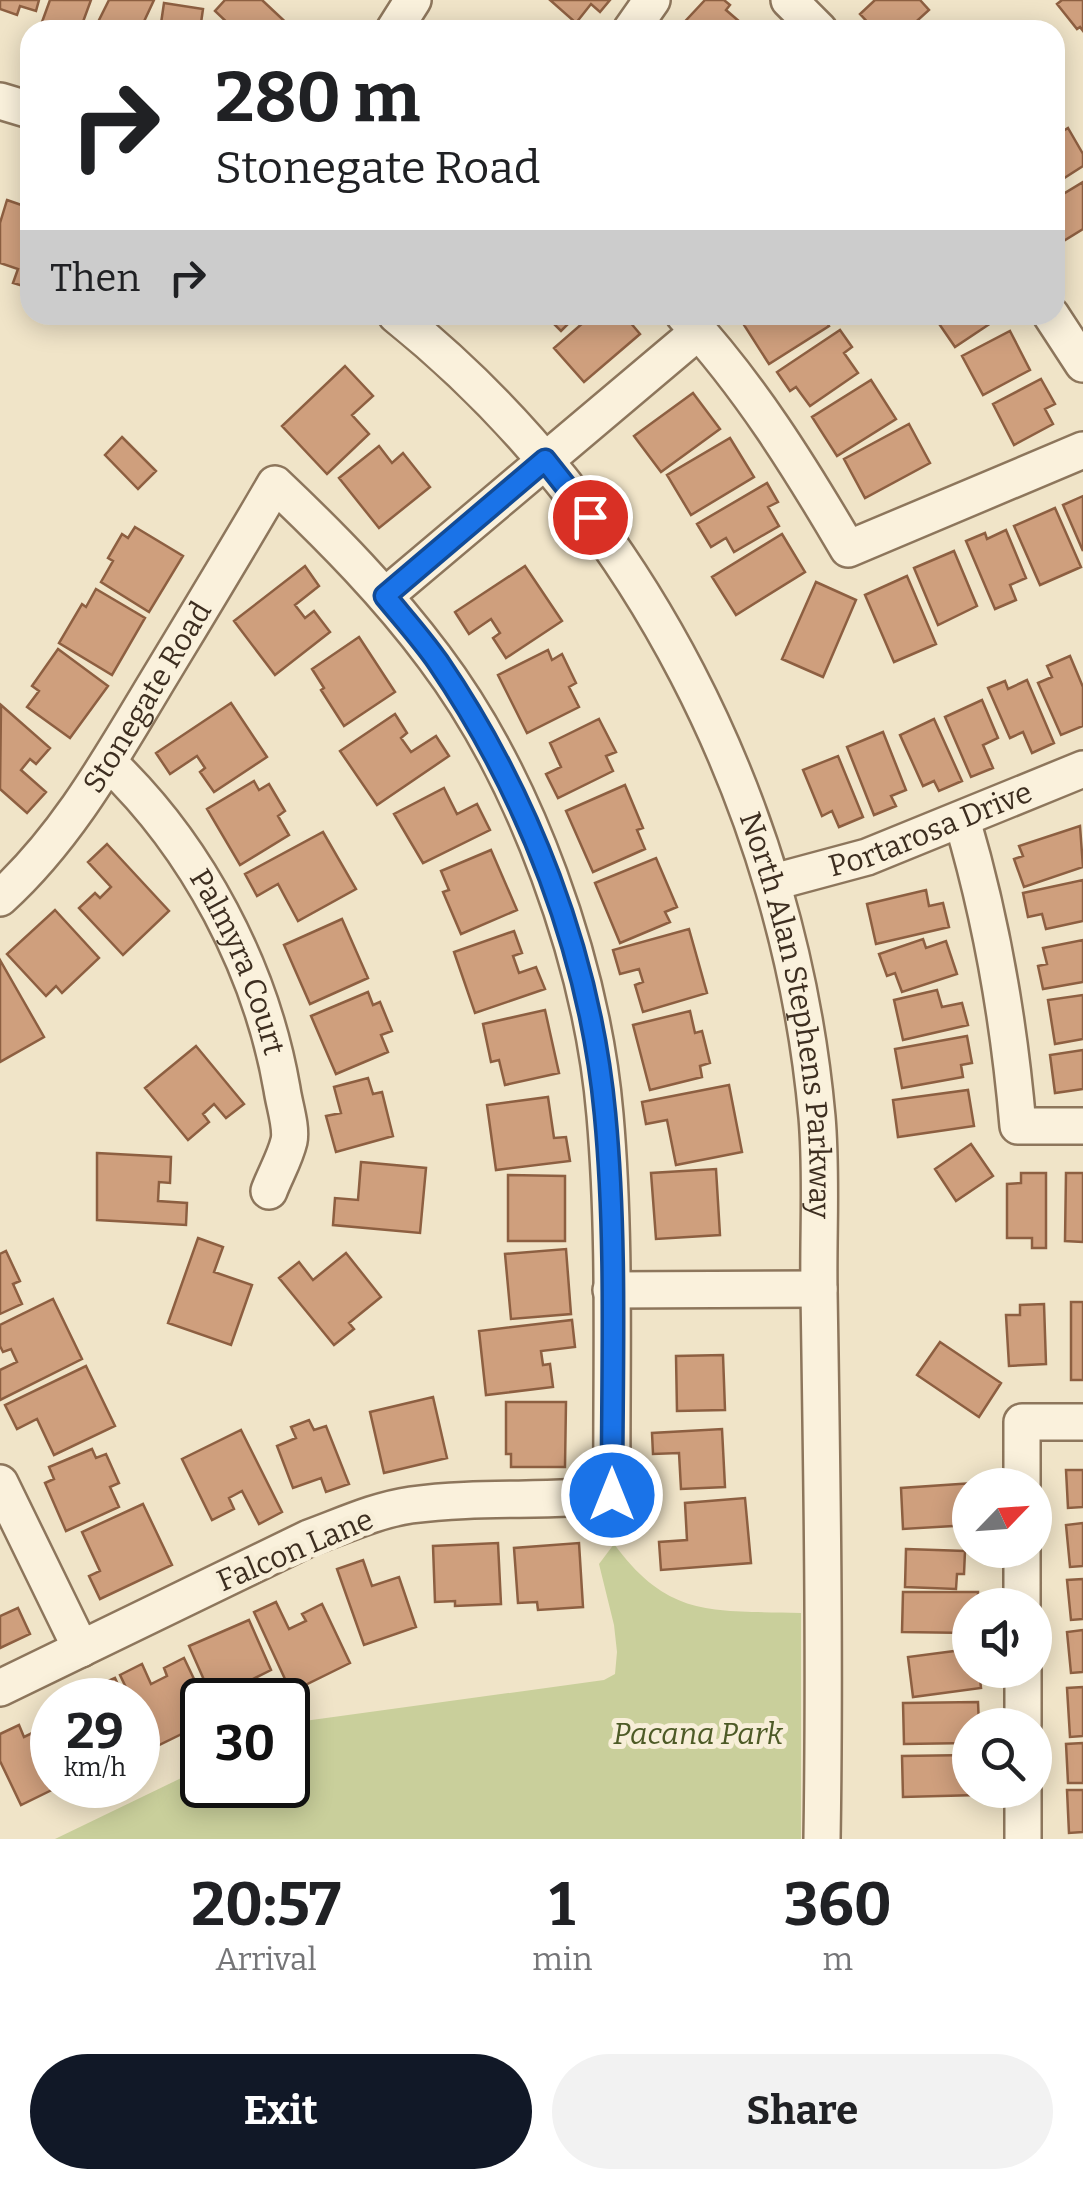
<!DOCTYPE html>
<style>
:root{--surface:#fff;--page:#f2f2f2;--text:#202124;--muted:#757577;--accent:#111827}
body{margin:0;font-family:Bitter,serif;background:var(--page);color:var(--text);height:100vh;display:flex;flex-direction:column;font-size:38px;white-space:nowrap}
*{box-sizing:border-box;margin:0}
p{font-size:32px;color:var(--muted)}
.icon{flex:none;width:55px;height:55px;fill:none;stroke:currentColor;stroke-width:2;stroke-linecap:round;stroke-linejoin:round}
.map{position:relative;height:1839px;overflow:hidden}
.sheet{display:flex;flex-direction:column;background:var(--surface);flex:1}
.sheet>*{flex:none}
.top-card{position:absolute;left:20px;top:20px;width:1045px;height:305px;border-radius:30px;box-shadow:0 5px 25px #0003;background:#fff;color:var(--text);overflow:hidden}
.needle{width:65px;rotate:65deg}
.controls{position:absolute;left:952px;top:1468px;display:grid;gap:20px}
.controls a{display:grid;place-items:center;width:100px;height:100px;border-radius:50%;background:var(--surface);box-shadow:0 5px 25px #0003;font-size:50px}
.speed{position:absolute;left:30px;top:1678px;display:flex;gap:20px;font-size:50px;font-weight:700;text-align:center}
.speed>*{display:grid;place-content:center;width:130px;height:130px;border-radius:50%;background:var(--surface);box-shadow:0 5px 25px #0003;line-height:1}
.speed small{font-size:25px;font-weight:400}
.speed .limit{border:5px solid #111;border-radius:15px;background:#fff;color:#111}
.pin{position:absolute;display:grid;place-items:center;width:85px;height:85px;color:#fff;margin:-42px;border:5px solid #fff;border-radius:50%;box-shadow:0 2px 10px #0007}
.me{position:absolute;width:110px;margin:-55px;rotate:0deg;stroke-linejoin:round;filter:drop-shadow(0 0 8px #0008)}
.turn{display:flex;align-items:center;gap:35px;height:210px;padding:0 30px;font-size:45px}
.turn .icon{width:130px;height:130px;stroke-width:2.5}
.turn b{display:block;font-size:70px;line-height:85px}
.then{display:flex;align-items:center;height:95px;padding:0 30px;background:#0003;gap:20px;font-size:38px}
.eta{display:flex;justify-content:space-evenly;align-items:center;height:170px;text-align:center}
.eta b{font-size:60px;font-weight:700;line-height:70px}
.action{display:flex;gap:20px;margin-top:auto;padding:20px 30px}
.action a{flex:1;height:115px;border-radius:60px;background:var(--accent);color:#fff;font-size:40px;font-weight:700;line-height:115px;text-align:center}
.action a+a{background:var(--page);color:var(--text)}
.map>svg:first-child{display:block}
.green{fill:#c9cf9b}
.building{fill:#cf9f7d;stroke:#8d5f41;stroke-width:2.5}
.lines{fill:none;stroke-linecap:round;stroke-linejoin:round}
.minor-casing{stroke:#8d765c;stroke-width:40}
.minor{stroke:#faf1dc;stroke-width:35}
.route-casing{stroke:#114b97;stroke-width:25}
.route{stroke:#1a73e8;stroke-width:18}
.labels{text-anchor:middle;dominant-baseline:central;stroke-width:10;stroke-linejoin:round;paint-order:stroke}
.street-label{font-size:30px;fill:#3d2e20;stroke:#f7eed8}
.park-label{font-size:30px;font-style:italic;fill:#4d5a26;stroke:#f7eed8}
</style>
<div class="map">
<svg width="1083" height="1839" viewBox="0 0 1083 1839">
<rect width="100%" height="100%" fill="#f0e4c8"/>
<!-- green -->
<path class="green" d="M614,1544C670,1620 714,1610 801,1613V1839H55L202,1768V1785H288V1726L297,1722L604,1680L615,1674L617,1652L614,1625L599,1564Z"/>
<!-- building -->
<path class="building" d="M0,0H39L36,11L20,6L17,15L0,9Z
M50,0H91L80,30H65L42,22Z
M109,0H154L140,30H94Z
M225,0H262L294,30H235L215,11Z
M550,0H610L600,12L591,4L576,23Z
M705,0H724L730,5L726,10L741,23L735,30H677Z
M875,0H920L929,10L907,30H875L860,14Z
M1062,0H1083V31L1080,27L1077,29L1057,4Z
M164,3L203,9L200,30H160Z
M1068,128L1083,154V166L1055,184V136Z
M1083,182V229L1057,245L1055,199Z
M7,200L30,208V288L13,283L18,269L0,263V223Z
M545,315H577L561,331Z
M592,315H624L640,334L584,382L554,348Z
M760,315H822L829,326L769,364L744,325Z
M933,315H1003L955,347Z
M840,330L852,347L844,353L858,373L810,406L796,387L790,391L777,372Z
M1010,331L1030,370L983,395L962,356Z
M345,366L373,396L352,415L369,434L327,474L282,426Z
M1041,379L1055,404L1045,409L1053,424L1014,445L993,404Z
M871,380L896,419L837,456L812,417Z
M693,393L720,429L661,472L634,436Z
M909,424L930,463L865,498L844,459Z
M122,437L156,471L138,489L105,455Z
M730,438L754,477L691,515L667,475Z
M379,446L392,463L403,453L430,487L379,528L339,478Z
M767,483L778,502L768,507L779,526L734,552L726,538L711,547L697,524Z
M1083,496V551L1063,505Z
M1055,508L1081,567L1040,585L1014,526Z
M135,527L183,556L149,612L101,582L113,561L108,558L122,534L128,538Z
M1006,530L1026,578L1010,585L1016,600L995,609L966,541L985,533L987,539Z
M782,534L805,572L736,615L712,577Z
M954,551L977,606L938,625L914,568Z
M305,566L319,586L295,605L305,618L314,611L330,632L275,675L234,621Z
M525,566L562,621L506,658L493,638L500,633L491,619L469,634L455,612Z
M907,576L936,644L894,662L865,595Z
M816,582L856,600L823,677L782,659Z
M96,589L145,618L112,675L59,643L82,604L86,607Z
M359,637L395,692L344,726L321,690L324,688L312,669Z
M58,649L108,686L70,738L27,707L39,691L32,686Z
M548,650L552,660L562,654L576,683L569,687L579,707L527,733L498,675Z
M1070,656L1083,687V726L1061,735L1038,683L1052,677L1047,666Z
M1027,680L1054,743L1032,753L1023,732L1010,738L988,688L1005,681L1008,689Z
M982,700L998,738L983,745L993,768L971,777L945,717Z
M231,703L267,757L214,792L200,772L205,768L197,756L170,774L156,753Z
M1,705L50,748L36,764L30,759L21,770L46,792L27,813L0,789Z
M395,714L407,733L401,738L411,752L436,736L449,756L377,805L340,751Z
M599,719L616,752L606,756L613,771L558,798L546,774L561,767L550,743Z
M934,719L962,781L939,791L934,781L923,786L900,735Z
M883,732L906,790L891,796L896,806L874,815L847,747Z
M838,756L863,817L839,827L832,811L822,816L803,770Z
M254,781L259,790L269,784L285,811L278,816L289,835L240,865L207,809Z
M625,785L643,828L637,830L645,849L593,872L566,811Z
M444,788L457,814L477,804L490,830L423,863L394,814Z
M1080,826L1083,867L1024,887L1014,859L1023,856L1019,846Z
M323,832L356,889L298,921L278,884L257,896L245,874Z
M107,844L169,911L123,955L79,908L95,893L100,898L111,887L88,862Z
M491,850L517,910L461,934L443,892L449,890L441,871Z
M656,858L677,907L665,912L670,922L620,943L595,883Z
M1083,880V921L1046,929L1042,914L1028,917L1023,893Z
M926,890L929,906L943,903L949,927L876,944L867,904Z
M55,910L99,958L62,993L56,986L46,996L7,954Z
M342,919L368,978L310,1004L284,945Z
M689,929L707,993L643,1012L635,985L643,982L639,969L620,974L613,950Z
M514,931L522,953L513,956L519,973L536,967L545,989L475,1013L454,952Z
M923,939L926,948L946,941L957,974L902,992L895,973L887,976L879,954Z
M1083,940V982L1043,989L1038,966L1047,964L1043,948Z
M0,960L44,1037L0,1062Z
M937,990L942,1007L962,1003L968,1025L903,1040L894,1000Z
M368,992L373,1005L380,1002L392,1031L381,1035L388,1052L336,1074L311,1016Z
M1083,995V1039L1055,1044L1048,1000Z
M545,1010L559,1073L505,1085L499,1060L491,1062L483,1024Z
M690,1011L695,1033L702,1031L710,1063L700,1066L702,1077L650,1090L633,1025Z
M967,1036L972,1063L961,1065L963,1077L902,1088L895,1049Z
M196,1046L244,1104L226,1118L214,1104L203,1114L209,1122L188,1140L145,1088Z
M1083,1050V1089L1055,1093L1050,1055Z
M368,1078L373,1094L382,1092L393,1136L336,1152L326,1116L341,1113L334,1087Z
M729,1085L742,1152L676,1165L667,1120L646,1124L642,1102Z
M968,1090L974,1126L898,1137L893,1100Z
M548,1097L554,1138L566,1137L570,1161L496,1170L487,1105Z
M971,1144L993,1176L956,1201L935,1169Z
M97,1153L171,1157L170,1183L159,1182L158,1201L187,1203L186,1225L97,1220Z
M361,1162L426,1168L420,1233L333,1225L335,1198L358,1200Z
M716,1169L720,1235L656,1239L651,1173Z
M1021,1173H1046V1248H1032V1238H1007V1184L1021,1183Z
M1066,1173H1083V1242L1065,1241Z
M508,1175L565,1176V1241H508Z
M198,1238L223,1247L214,1272L252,1285L231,1345L168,1323Z
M566,1249L571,1314L511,1319L505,1254Z
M6,1251L20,1281L13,1284L22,1304L0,1314V1254Z
M346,1253L381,1297L349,1323L354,1329L334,1345L279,1278L299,1262L313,1280Z
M53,1299L82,1359L0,1400V1370L17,1362L11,1349L3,1352L0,1346V1325Z
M1071,1302H1083V1380H1071Z
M1044,1304L1046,1364L1009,1366L1006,1315H1020V1305Z
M572,1320L575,1347L541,1351L543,1365L550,1364L553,1387L486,1395L479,1331Z
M940,1342L1001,1383L979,1417L917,1375Z
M723,1355L725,1410L677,1411L676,1356Z
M86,1366L115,1426L54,1455L37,1419L17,1429L5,1405Z
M433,1397L447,1458L384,1473L370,1412Z
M506,1402H566L565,1467H511V1454H506Z
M309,1420L314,1430L326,1426L349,1484L326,1492L321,1478L293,1488L277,1446L296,1438L291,1427Z
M722,1429L725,1487L681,1489L679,1453L653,1454L652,1433Z
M241,1430L282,1512L259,1524L242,1491L229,1498L234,1509L212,1520L182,1459Z
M92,1449L96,1458L106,1454L119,1483L110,1487L119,1507L66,1531L45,1483L54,1479L49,1467Z
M1066,1470H1083V1507L1068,1508Z
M974,1483L970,1485V1525L903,1529L901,1488Z
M745,1498L751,1563L661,1570L659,1542L687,1540L685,1503Z
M143,1504L172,1565L100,1599L89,1576L100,1571L82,1532Z
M1083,1523V1566L1070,1567L1066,1525Z
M498,1543L501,1604L455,1606V1601L435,1602L433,1546Z
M579,1543L583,1607L538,1610L537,1602L518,1603L514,1548Z
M906,1549L965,1551L964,1574H957L956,1589L905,1587Z
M363,1560L372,1586L399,1577L416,1627L364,1645L337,1569Z
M1083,1579V1619L1071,1620L1067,1580Z
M903,1592H978V1605H970V1633L902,1632Z
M276,1602L289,1629L306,1621L302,1614L322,1604L350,1663L291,1692L254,1612Z
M18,1608L30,1634L0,1648V1616Z
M249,1620L271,1670L253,1679L257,1687L231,1699L228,1691L212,1698L189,1646Z
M1083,1630V1672L1071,1673L1067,1632Z
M970,1649V1670H979L981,1688L913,1697L908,1657Z
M184,1658L204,1700L202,1724L155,1747L138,1711V1700H132L120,1675L142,1664L151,1684L167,1676L164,1668Z
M115,1678L125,1700H95L90,1689Z
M1083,1687V1736L1070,1737L1067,1688Z
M978,1702L979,1725H970V1743L904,1744L903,1703Z
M51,1724L52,1785H62L21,1805L0,1761V1734L19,1725L24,1737Z
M138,1729L152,1762L138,1768Z
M1083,1743V1783H1068L1066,1744Z
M970,1755V1790H978V1795L903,1797L902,1756Z
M1067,1790H1083V1832L1069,1833Z"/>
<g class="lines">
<defs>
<g id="minor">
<path d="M789,0L819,30"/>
<path d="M394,30L413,0"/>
<path d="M631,30L652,0"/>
<path d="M0,101L30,110"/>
<path id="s1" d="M396,315C639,510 789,808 817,1117C822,1175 818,1233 819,1291C822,1474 825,1656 822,1839"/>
<path d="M684,315C749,385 800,467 848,549L1083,450"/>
<path d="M1051,315L1083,364"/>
<path d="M385,596L699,331"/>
<path id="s2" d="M109,763C197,847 261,968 282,1089C284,1104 292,1127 289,1141C285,1158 275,1175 269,1191"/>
<path d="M962,820C992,921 1009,1021 1018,1126H1083"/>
<path id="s3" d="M774,882L867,857L1083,769"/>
<path id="s4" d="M0,898C65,839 108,763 153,688C194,620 235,553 275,484C332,538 387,594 434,657C526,779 592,963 605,1115C616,1241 611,1369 612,1495C545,1502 478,1496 411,1505C376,1510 342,1526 309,1538L0,1688"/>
<path d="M611,1290L819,1289"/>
<path d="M0,1483L81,1649"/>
<path d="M1022,1485V1422H1083"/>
<path d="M1022,1550V1605"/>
<path d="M1023,1670V1725"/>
<path d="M1023,1790V1839"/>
</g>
</defs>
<!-- minor casing -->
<use href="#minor" class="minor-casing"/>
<!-- minor -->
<use href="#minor" class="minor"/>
</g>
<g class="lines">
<defs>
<path id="route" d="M590,517L545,460L385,596C403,618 422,639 438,662C528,794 590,954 605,1114C617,1240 612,1369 612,1495"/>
</defs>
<!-- route casing -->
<use href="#route" class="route-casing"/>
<!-- route -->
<use href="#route" class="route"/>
</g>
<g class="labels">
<!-- street labels -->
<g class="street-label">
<text stroke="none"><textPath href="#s4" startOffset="250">Stonegate Road</textPath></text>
<text stroke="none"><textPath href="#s3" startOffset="165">Portarosa Drive</textPath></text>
<text stroke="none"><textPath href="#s2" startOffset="240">Palmyra Court</textPath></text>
<text stroke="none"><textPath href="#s1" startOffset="825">North Alan Stephens Parkway</textPath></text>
<text transform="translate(295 1550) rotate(-23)">Falcon Lane</text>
</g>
<!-- park labels -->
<g class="park-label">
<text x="698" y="1734">Pacana Park</text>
</g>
</g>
</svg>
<div class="controls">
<a><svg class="needle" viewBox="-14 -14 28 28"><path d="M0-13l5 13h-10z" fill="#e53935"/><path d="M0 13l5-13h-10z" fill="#757577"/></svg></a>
<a><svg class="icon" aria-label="sound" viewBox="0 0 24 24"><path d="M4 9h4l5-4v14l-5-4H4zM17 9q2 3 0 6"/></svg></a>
<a><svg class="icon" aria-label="search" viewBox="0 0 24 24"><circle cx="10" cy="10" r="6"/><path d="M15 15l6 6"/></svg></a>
</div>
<div class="speed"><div>29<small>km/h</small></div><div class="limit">30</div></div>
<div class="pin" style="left:590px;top:517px;background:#d93025"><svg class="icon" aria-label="arrive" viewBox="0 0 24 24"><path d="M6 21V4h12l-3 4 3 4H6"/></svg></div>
<svg class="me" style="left:612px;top:1495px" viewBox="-20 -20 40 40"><circle r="17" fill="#1a73e8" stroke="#fff" stroke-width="3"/><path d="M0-11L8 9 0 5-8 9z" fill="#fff"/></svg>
<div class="top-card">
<div class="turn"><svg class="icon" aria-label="right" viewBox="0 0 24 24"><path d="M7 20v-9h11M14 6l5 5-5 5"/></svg><div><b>280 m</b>Stonegate Road</div></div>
<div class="then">Then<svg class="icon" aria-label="right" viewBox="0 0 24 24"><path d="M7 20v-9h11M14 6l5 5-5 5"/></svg></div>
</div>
</div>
<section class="sheet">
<div class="eta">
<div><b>20:57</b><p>Arrival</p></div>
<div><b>1</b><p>min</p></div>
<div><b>360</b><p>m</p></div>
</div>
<div class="action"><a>Exit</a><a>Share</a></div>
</section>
